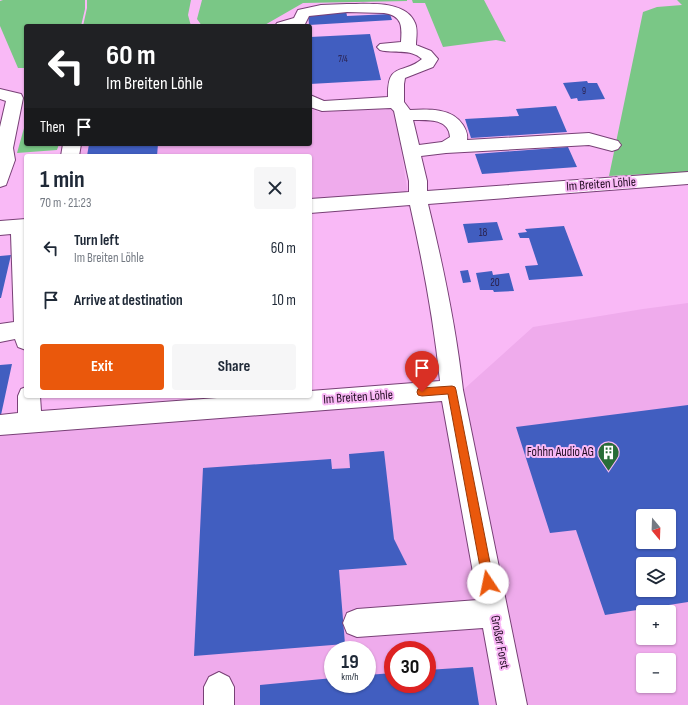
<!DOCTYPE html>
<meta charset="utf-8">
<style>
:root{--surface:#fff;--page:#f6f6f7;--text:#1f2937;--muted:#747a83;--accent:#ea580c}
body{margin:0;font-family:"Sofia Sans Condensed",sans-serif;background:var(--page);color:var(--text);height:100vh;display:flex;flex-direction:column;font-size:15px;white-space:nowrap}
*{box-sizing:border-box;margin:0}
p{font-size:13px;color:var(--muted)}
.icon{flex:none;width:22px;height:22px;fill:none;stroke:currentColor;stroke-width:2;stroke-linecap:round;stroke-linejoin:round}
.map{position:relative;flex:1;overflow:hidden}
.panel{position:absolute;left:24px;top:154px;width:288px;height:244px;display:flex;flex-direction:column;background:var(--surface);border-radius:4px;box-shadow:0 1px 3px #0004}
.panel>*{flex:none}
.hud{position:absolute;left:24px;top:24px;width:288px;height:122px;border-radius:4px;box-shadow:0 1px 3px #0004;background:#202124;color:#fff;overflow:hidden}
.needle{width:26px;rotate:161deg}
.buttons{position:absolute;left:636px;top:509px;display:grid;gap:8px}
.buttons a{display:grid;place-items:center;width:40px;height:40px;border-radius:4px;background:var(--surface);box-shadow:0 1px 3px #0004;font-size:20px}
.speed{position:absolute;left:324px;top:641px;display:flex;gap:8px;font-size:20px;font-weight:700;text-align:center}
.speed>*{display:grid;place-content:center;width:52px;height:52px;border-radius:50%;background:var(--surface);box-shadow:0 1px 3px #0004;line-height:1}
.speed small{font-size:10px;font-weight:400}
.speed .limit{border:6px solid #d22;background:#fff;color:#111}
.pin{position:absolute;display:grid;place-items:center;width:34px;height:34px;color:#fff;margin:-41px -17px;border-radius:50% 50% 50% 0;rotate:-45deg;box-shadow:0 0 4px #0007}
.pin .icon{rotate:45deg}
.me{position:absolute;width:44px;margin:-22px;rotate:349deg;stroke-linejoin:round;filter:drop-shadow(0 0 3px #0008)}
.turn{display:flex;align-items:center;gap:14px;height:84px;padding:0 16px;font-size:18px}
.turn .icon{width:52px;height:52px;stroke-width:2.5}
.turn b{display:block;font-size:28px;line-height:34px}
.then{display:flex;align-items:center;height:38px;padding:0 16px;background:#0003;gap:8px;font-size:15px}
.round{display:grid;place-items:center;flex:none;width:42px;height:42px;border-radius:4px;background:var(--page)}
.summary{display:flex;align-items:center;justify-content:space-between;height:68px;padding:0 16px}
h1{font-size:24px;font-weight:700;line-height:30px}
.button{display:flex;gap:8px;margin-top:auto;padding:8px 16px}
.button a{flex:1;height:46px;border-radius:4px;background:var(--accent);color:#fff;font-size:16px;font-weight:700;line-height:46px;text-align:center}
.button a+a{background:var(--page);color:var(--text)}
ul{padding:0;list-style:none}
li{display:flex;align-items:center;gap:12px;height:52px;padding:0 16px}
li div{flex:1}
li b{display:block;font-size:15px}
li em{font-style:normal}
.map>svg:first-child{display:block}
.built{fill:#efabec;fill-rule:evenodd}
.green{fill:#7ac786}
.building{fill:#415ec0;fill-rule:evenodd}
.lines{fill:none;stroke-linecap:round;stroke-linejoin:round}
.minor-casing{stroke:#784076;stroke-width:2}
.minor{fill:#fff;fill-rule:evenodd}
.route{fill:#ea580c;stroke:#983908}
.labels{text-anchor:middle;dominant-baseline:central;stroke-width:4;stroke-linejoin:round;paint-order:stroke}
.far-number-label{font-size:9px;fill:#2a204a}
.number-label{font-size:11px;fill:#2a204a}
.street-label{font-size:13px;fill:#220c22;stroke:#f9b9f6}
.poi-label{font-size:13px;fill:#220c22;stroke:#f9b9f6;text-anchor:end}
</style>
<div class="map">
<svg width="688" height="705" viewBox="0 0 688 705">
<rect width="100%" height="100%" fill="#f9b9f6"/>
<!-- built -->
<path class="built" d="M310,108L319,112L386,108L395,112L408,194L310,200V156H62L64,144H310Z
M688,303V705H0V432L463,390L533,327L643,309ZM643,516H669V542H643ZM643,564H669V590H643ZM643,612H669V638H643ZM333,650H367V684H333ZM393,650H427V684H393ZM643,660H669V686H643Z"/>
<!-- green -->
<path class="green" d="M3,0H85V9L81,26H26V68H18L0,26V1Z
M87,0H191L188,15L191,26H83L87,8Z
M202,0H407V1L303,3L263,26H202L197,19Z
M412,0H484L506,42L496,40L443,47L425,3H413Z
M677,0H688V172L609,176L643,12L657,7L682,5Z
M26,121V144H59L57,150L17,153Z"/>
<!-- building -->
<path class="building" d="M346,11L347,16L390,14L392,20L309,25L308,13Z
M370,34L381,80L310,84V37Z
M587,81L588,83H597L605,99L578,101L577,98L571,99L563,83Z
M556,106L567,132L471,138L465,119L519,116L516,109Z
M89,144H158L157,156H87Z
M568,147L577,167L482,174L475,154Z
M497,222L503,240L468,243L463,224Z
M564,226L583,276L529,280L525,266L538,265L529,238H520L518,233L527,232L525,229Z
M11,255L1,298H0V256Z
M468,270L471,282L463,283L460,271Z
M492,271L493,275L509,273L514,291L494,292L493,290H480L476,273Z
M12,364L1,415H0V365Z
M688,405V602L605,615L576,530L550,533L516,427ZM643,516H669V542H643ZM643,564H669V590H643Z
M384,451L394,539L407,565L339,570L345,644L194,656L203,468L331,459L332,469L350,468L349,454Z
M473,667L479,705H260V685L333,678V684H367V675L393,673V684H427V670Z"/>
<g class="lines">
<defs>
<path id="minor" d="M347,4C368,4 406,0 415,23C418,30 416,38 416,45L431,51L438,59L433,67L405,78L404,84V102L410,110C429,109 452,108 463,125C466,130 468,134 467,140L589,133L618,141L621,145L618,149L612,151L589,145L446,153L421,156L427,181V191L688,172V184L428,204C443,265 456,327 463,390L527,705H497L483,628L357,637L347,633L343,623L347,613L357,609L478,600L442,401L0,435V415L18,413V396L21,389L26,387V396H40L41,411L244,396H310V391L440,381C434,322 423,263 410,205L310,213V199L409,192V181L394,111L391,108L322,111L310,107V95L324,101L388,97C387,61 403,75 422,59C410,48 394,54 380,50L377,47L380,44L401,42C402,27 403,16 384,13L347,12L309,16L305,24L298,26H275L277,23L294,18L298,10L321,5ZM413,120C427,120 449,118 450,137L442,142L419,145Z
M0,89L21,94L23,98L13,148L15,160L6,185L0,187V127L6,101L0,99Z
M63,144H81L79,156H61Z
M26,219V350L18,347L15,339L0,342V324L14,322L11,234L0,235V221Z
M219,672L229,677L234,687V705H204V687L209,677Z"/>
</defs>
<!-- minor casing -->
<use href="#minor" class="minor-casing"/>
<!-- minor -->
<use href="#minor" class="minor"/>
</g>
<!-- route -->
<path class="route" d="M452,386L455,387L456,390L494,583L492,587L488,588L484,587L483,583L448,394L422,396L418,395L417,392L418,389L422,388Z"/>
<!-- icons -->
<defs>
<symbol id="building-pin" viewBox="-11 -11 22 30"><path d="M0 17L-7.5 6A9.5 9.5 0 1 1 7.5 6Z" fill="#286c37" stroke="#f9b9f6"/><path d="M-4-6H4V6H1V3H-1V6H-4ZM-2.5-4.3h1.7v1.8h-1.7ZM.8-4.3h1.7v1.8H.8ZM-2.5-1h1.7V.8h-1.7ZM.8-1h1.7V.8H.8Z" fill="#fff"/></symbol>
</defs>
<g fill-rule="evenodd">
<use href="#building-pin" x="596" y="440" width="25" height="34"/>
</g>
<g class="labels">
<!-- far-number labels -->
<g class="far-number-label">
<text x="343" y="59">7/4</text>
<text x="584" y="91">9</text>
</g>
<!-- number labels -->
<g class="number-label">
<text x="483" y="232">18</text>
<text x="495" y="282">20</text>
</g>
<!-- street labels -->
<g class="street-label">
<text transform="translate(601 184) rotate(-4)">Im Breiten Löhle</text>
<text transform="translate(358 397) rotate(-4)">Im Breiten Löhle</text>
<text transform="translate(500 642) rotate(79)">Großer Forst</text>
</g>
<!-- poi labels -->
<g class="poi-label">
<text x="594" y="452">Fohhn Audio AG</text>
</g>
</g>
</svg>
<div class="buttons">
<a><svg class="needle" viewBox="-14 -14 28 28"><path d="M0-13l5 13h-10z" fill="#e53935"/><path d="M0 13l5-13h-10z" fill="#747a83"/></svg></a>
<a><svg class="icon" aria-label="layers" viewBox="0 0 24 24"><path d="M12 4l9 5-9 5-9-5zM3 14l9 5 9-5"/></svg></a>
<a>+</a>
<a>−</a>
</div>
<div class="speed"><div>19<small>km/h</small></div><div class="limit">30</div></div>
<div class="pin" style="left:422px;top:392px;background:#d93025"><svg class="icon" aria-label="arrive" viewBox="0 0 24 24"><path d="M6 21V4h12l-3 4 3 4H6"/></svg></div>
<svg class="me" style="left:488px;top:583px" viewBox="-20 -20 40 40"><circle r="19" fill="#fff"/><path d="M0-13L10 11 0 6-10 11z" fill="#ea580c"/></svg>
<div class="hud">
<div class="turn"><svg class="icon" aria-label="left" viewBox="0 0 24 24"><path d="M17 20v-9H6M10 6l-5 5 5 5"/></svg><div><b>60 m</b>Im Breiten Löhle</div></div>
<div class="then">Then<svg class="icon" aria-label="arrive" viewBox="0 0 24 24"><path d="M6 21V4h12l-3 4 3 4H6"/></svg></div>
</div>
<section class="panel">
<div class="summary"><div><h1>1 min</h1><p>70 m · 21:23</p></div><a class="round"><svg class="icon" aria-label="close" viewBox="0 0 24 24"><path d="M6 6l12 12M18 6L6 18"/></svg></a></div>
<ul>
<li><svg class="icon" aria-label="left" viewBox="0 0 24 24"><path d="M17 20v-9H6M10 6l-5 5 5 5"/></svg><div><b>Turn left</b><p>Im Breiten Löhle</p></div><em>60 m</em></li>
<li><svg class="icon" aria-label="arrive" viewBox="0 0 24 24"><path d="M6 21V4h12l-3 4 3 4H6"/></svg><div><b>Arrive at destination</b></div><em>10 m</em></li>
</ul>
<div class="button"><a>Exit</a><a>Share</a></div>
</section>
</div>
